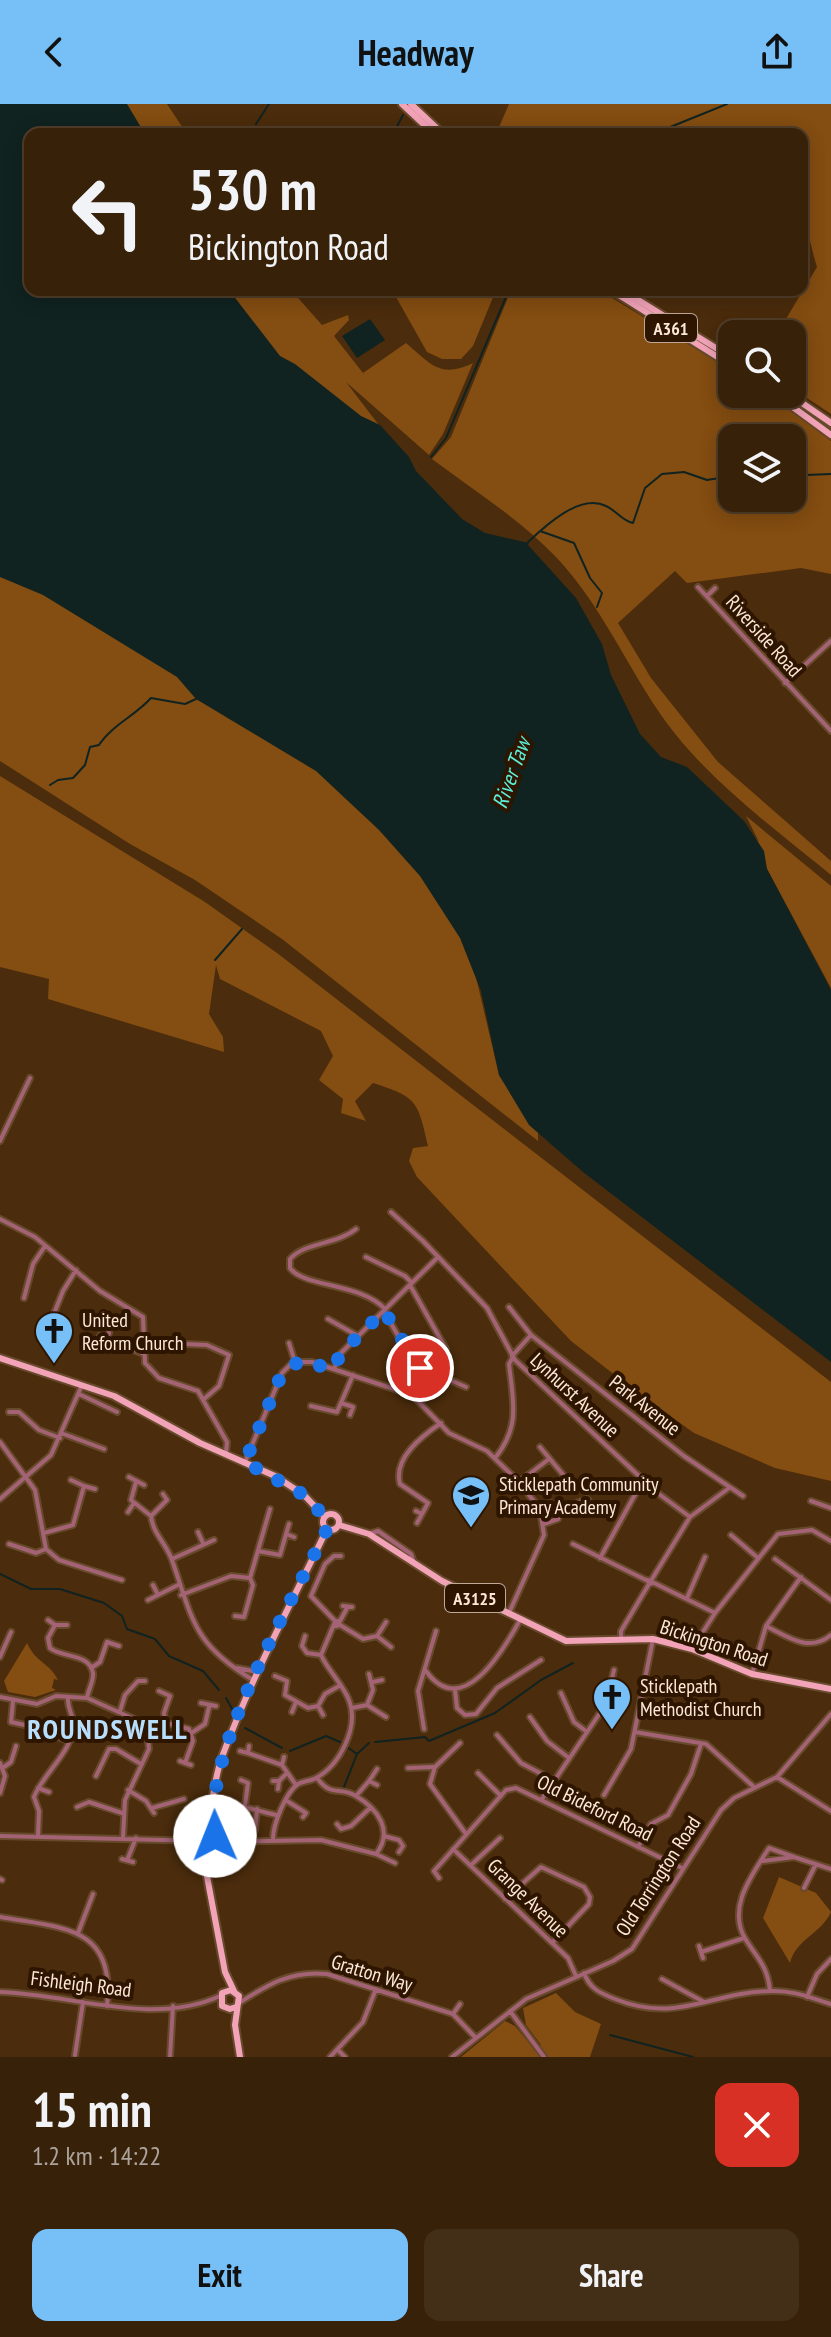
<!DOCTYPE html>
<meta charset="utf-8">
<style>
:root{--surface:#382109;--page:#432e17;--text:#f1f3f6;--muted:#aba39c;--line:#523e2a;--accent:#76c0f7}
body{margin:0;font-family:"PT Sans Narrow",sans-serif;background:var(--page);color:var(--text);height:100vh;display:flex;flex-direction:column;font-size:30px;white-space:nowrap}
*{box-sizing:border-box;margin:0}
p{font-size:26px;color:var(--muted)}
.icon{flex:none;width:44px;height:44px;fill:none;stroke:currentColor;stroke-width:2;stroke-linecap:round;stroke-linejoin:round}
.map{position:relative;height:1953px;overflow:hidden}
.drawer{display:flex;flex-direction:column;background:var(--surface);flex:1}
.drawer>*{flex:none}
.banner{position:absolute;left:24px;top:24px;width:784px;height:168px;border-radius:16px;box-shadow:0 4px 20px #0003,0 0 0 2px var(--line);background:#382109;color:var(--text);overflow:hidden}
.fabs{position:absolute;left:718px;top:216px;display:grid;gap:16px}
.fabs a{display:grid;place-items:center;width:88px;height:88px;border-radius:16px;background:var(--surface);box-shadow:0 4px 20px #0003,0 0 0 2px var(--line);font-size:40px}
.pin{position:absolute;display:grid;place-items:center;width:68px;height:68px;color:#fff;margin:-34px;border:4px solid #fff;border-radius:50%;box-shadow:0 2px 8px #0007}
.me{position:absolute;width:88px;margin:-44px;rotate:359deg;stroke-linejoin:round;filter:drop-shadow(0 0 6px #0008)}
.turn{display:flex;align-items:center;gap:28px;height:168px;padding:0 32px;font-size:36px}
.turn .icon{width:104px;height:104px;stroke-width:2.5}
.turn b{display:block;font-size:56px;line-height:68px}
.round{display:grid;place-items:center;flex:none;width:84px;height:84px;border-radius:16px;background:var(--page)}
.summary{display:flex;align-items:center;justify-content:space-between;height:136px;padding:0 32px}
h1{font-size:48px;font-weight:600;line-height:60px}
.button{display:flex;gap:16px;margin-top:auto;padding:16px 32px}
.button a{flex:1;height:92px;border-radius:16px;background:var(--accent);color:#111;font-size:32px;font-weight:600;line-height:92px;text-align:center}
.button a+a{background:var(--page);color:var(--text)}
header{display:flex;justify-content:space-between;align-items:center;height:104px;padding:0 32px;background:var(--accent);color:#111;font-size:36px;font-weight:600}
.map>svg:first-child{display:block}
.green{fill:#844d11;fill-rule:evenodd}
.water{fill:#102320}
.lines{fill:none;stroke-linecap:round;stroke-linejoin:round}
.stream{stroke:#102320;stroke-width:2}
.minor-casing{stroke:#674a2c;stroke-width:8}
.major-casing{stroke:#674a2c;stroke-width:10}
.minor{stroke:#a36375;stroke-width:4}
.major{stroke:#f2a3b8;stroke-width:6}
.route{stroke:#1a73e8;stroke-width:14;stroke-dasharray:0 25.2}
.labels{text-anchor:middle;dominant-baseline:central;stroke-width:8;stroke-linejoin:round;paint-order:stroke}
.shield{fill:#2d1500;stroke:#bfa996;stroke-width:2}
.shield-label{font-size:18px;font-weight:bold;fill:#fde8d7}
.street-label{font-size:20px;fill:#fde8d7;stroke:#2d1500}
.poi-label{font-size:20px;fill:#fde8d7;stroke:#2d1500;text-anchor:start}
.water-label{font-size:22px;font-style:italic;fill:#5beed9;stroke:#2d1500}
.district-label{font-size:28px;font-weight:bold;letter-spacing:2px;fill:#b7defd;stroke:#2d1500}
</style>
<header><svg class="icon" aria-label="back" viewBox="0 0 24 24"><path d="M15 5l-7 7 7 7"/></svg>Headway<svg class="icon" aria-label="share" viewBox="0 0 24 24"><path d="M12 15V3M7 8l5-5 5 5M5 13v7h14v-7"/></svg></header>
<div class="map">
<svg width="831" height="1953" viewBox="0 0 831 1953">
<rect width="100%" height="100%" fill="#4b2c0c"/>
<!-- green -->
<path class="green" d="M95,0H167L187,30H89Z
M509,0H831V310L792,284V230H777L817,163C803,119 802,76 802,30H496Z
M135,186H291L322,221L348,211L349,216L334,232L363,269L406,239C431,260 440,275 473,259L443,330L429,351L346,278L414,367L464,419L506,451Z
M406,186H496L473,242L461,255H442L427,248L396,193Z
M511,186H599L732,267V290H768L831,337V470L801,464L687,479L675,467L618,519L651,574L718,658L831,757V771C775,725 709,677 666,618C627,564 603,503 556,453C521,416 473,386 432,355L451,333ZM732,334H792V394H732Z
M0,252L275,360L476,873L499,971L538,1028V1037L282,835L195,776L130,740L0,657Z
M523,447L572,496L599,541L609,574L638,633L661,656L685,667L759,738L746,712L831,782V884L766,763L757,761V773L674,708L641,676L607,617L568,536L523,493L515,472Z
M0,672L205,798L277,849L831,1278V1377L775,1364L694,1329L638,1289L571,1237L417,1073L409,1057L413,1044L428,1042C418,997 417,993 373,979L355,997L366,1017L341,1009L343,995L319,976L333,952L321,927L220,875L216,861L209,910L223,933L224,948L48,895L49,875L0,863Z
M27,1539C36,1559 49,1558 58,1576L54,1575L52,1584L56,1586L35,1593L8,1588L4,1577Z
M779,1773L816,1789L831,1808C821,1830 796,1835 790,1859L763,1814Z
M556,1889L575,1908L601,1920L590,1953H461L505,1917L515,1922L535,1946L541,1941L526,1921L523,1904Z"/>
<!-- water -->
<path class="water" d="M0,0H127L145,30H30V186H229L280,252L295,260L361,312L380,321L409,353L416,367L462,415L485,429L529,439L528,441L576,494L602,540L611,571L640,630L661,653L687,663L744,717L764,747L767,765L831,886V1258L583,1068L529,1021L499,971L481,887L460,834L420,772L379,726L316,667L196,595L177,573L43,491L0,473Z
M370,215L385,236L357,254L342,232Z"/>
<g class="lines">
<!-- stream -->
<path class="stream" d="M256,20L269,0
M244,30L251,24
M393,30L403,11
M641,30L658,28L727,0
M431,353L446,334L509,186
M792,376L806,371L831,370
M752,394L760,409L772,403L779,394
M540,427L574,439L590,474L602,489L597,503
M528,438C545,422 580,389 606,402C617,407 622,417 633,419L645,384L662,370L684,368L707,376L732,372
M50,681L58,676L73,674L85,661L90,643L99,641C111,622 136,611 151,594L185,600L196,595
M215,856L242,825
M0,1470L31,1485H60L104,1499L122,1512L127,1525L155,1535L169,1552L203,1567L219,1586
M226,1594L235,1610
M245,1624L282,1644
M375,1638L425,1633L429,1637L495,1609L541,1576L573,1559
M347,1643L357,1650L369,1639
M290,1647L326,1632L340,1638
M344,1683L357,1650
M610,1931L693,1953"/>
<defs>
<path id="minor" d="M698,483L831,627
M707,492L715,484
M785,579L831,537
M0,1037L30,974
M391,1108L423,1137L487,1204L515,1256L655,1387L690,1413
M0,1115L35,1133L100,1187L143,1213L145,1259L159,1274L198,1287L227,1338L226,1349
M356,1125C336,1141 305,1138 290,1155V1164C303,1183 361,1179 385,1205
M366,1153L405,1172L412,1179
M410,1181L446,1245L441,1262L428,1266
M24,1194L33,1160L45,1142
M509,1203L531,1231L684,1352L743,1392
M55,1207L63,1187L76,1166
M384,1207L414,1260L466,1283
M328,1215L358,1232
M100,1232L106,1235L109,1229
M106,1235L144,1250
M289,1239L295,1258
M185,1240L207,1241L229,1251L219,1282L204,1295
M512,1252L531,1231
M334,1265L340,1250L438,1153
M79,1290L117,1308
M341,1299L353,1303L350,1311
M311,1302L337,1308L353,1271
M9,1308H19L39,1326L60,1334
M61,1329L104,1345
M0,1338L35,1386L46,1445
M540,1343L565,1373
M495,1354C521,1322 513,1297 509,1260L513,1253
M245,1358L282,1269L293,1258H312L412,1291L449,1329L487,1347L519,1378L540,1405L544,1431L509,1509
M129,1373L144,1381
M71,1376L84,1382
M136,1378L131,1396L151,1412C153,1430 166,1439 172,1456C193,1516 193,1540 253,1576
M519,1378L549,1355
M0,1395L51,1351L82,1281
M811,1397L831,1404
M540,1405L551,1399L562,1405L558,1415L544,1420
M562,1405L587,1395L590,1399
M416,1407L422,1410L428,1399L400,1380C393,1354 422,1332 441,1319
M128,1408L134,1399
M151,1412L167,1396L163,1390
M417,1419L422,1410
M198,1428L203,1439
M44,1429L73,1421L84,1382L95,1385
M286,1430L294,1433
M369,1430L378,1427L411,1450L414,1459
M731,1431L758,1454
M9,1440L36,1449L46,1445
M573,1440L648,1477
M46,1445L59,1456L122,1476
M258,1447L280,1451L289,1420
M600,1454L643,1376
M172,1455L214,1436
M775,1455L831,1496
M652,1475L690,1413L729,1384
M653,1479L649,1480L648,1476L715,1509
M153,1481L157,1489
M181,1491L231,1472L250,1474L270,1405
M687,1494L705,1453
M148,1496L178,1481
M343,1502L352,1503
M235,1512L244,1513L253,1481L250,1474
M48,1516L55,1521L48,1534L50,1544C62,1554 90,1549 93,1569C94,1577 88,1586 87,1594
M340,1517L347,1504
M336,1518L311,1492L325,1460L334,1452H341
M55,1521H67
M340,1521L363,1535L377,1532L386,1518
M766,1522C788,1533 809,1549 831,1531
M305,1532L302,1542L307,1549L321,1551
M377,1532L391,1543
M621,1534V1527L649,1480
M692,1545L715,1509L778,1430L812,1426L831,1437
M0,1553L11,1528
M91,1564L100,1558L107,1538L119,1542
M237,1564L258,1568
M426,1567C462,1617 503,1547 520,1516
M752,1570L766,1522L801,1473
M275,1572L287,1577L285,1591L308,1604L318,1602L325,1590L339,1582
M373,1578L382,1576
M455,1586L457,1604L465,1611L476,1610L497,1584L541,1556
M159,1587L170,1592L164,1609L166,1622
M561,1589L574,1618L587,1628
M0,1593L37,1600L56,1592L87,1594L141,1618L147,1627L149,1645L125,1696L123,1734
M13,1597L11,1618L25,1621
M201,1599L216,1602
M367,1601L386,1613
M318,1602L323,1611
M352,1604L367,1601L373,1586L369,1570
M120,1607L125,1591L138,1577H145
M292,1608L296,1598
M530,1613L547,1637L569,1654
M424,1625L418,1587L436,1527
M147,1627L171,1620L189,1625L193,1637L185,1659
M193,1628L205,1620L209,1603
M635,1628L706,1640L754,1683
M497,1631L521,1659L553,1676
M56,1632L68,1637
M460,1639L435,1663L430,1680L466,1730
M249,1642L248,1649L282,1661L296,1681
M240,1647L248,1649
M180,1657L191,1661
M0,1659L5,1672L0,1689
M282,1661L284,1653
M4,1663L11,1658L16,1642
M408,1664L433,1663
M478,1669L501,1692
M96,1672L109,1645H116L141,1660
M777,1673L831,1707
M317,1674C332,1694 339,1682 356,1692C378,1705 394,1727 376,1750
M241,1676L248,1679L245,1701
M273,1677H279L287,1669
M369,1677L377,1665
M38,1684L49,1688
M278,1685L279,1677
M128,1686L146,1697L154,1709
M604,1691L631,1645L653,1535
M356,1692L369,1677L377,1681
M542,1695L606,1600L614,1566
M287,1697L306,1709L303,1713
M236,1701L276,1711
M77,1703L89,1698L122,1709
M152,1704L184,1695
M337,1720L341,1725L351,1722L370,1704
M255,1726L257,1705
M38,1731L39,1707L34,1693C43,1669 75,1646 73,1619C73,1609 67,1605 68,1594
M0,1732L203,1737
M384,1732L399,1736L403,1742L399,1748
M273,1735C273,1720 286,1688 298,1680C303,1677 311,1677 316,1674C340,1661 358,1624 350,1599C345,1582 328,1567 321,1551L335,1518L339,1517L340,1521L336,1522
M217,1738L321,1736L376,1750L395,1759
M188,1739L201,1749
M638,1743L651,1720L668,1711L691,1670L701,1640
M453,1745L568,1854L576,1872
M218,1749L235,1740
M128,1754L136,1734
M122,1755L133,1758
M763,1757L794,1753L831,1765
M471,1761L500,1734
M434,1767L506,1686L516,1684L682,1764
M434,1767L439,1774
M0,1775L2,1776
M804,1784L816,1760
M505,1795L541,1763L584,1783L590,1793L589,1800L552,1839
M0,1813C61,1824 116,1821 107,1902
M78,1829L93,1790
M699,1842L703,1854
M701,1848L744,1834
M584,1869C590,1885 600,1889 615,1895C677,1920 710,1888 771,1887C793,1886 811,1894 831,1900
M662,1875L704,1898
M770,1887C768,1863 758,1855 746,1836C726,1804 752,1771 769,1744L794,1753
M0,1888C71,1890 152,1923 220,1892
M807,1893L817,1870L831,1855
M239,1899C267,1881 291,1866 327,1870L453,1910L475,1933
M510,1907L544,1953
M453,1910L460,1900
M339,1947L345,1953
M75,1951L83,1898
M170,1953L173,1902
M330,1953L363,1918L376,1885
M452,1953L526,1895L613,1857L632,1845L721,1706L734,1694L777,1673L831,1610"/>
<path id="major" d="M402,0L434,30
M411,0L443,30
M611,186L732,262
M622,186L732,254
M775,290L831,331
M789,290L831,319
M0,1254L114,1292L200,1339L275,1372L304,1391L325,1413
M323 1418a8 8 0 1 1 16 0a8 8 0 1 1-16 0Z
M339,1421L369,1430L442,1477L566,1537L653,1535L692,1545L752,1570L831,1585
M200 1744a10 10 0 1 1 20 0a10 10 0 1 1-20 0Z
M203,1737C213,1710 212,1680 222,1653C251,1574 291,1500 327,1425
M203,1751L225,1868L234,1887
M236,1903L230,1905L222,1902V1889L231,1886L239,1892L235,1921L240,1953"/>
</defs>
<!-- minor casing -->
<use href="#minor" class="minor-casing"/>
<!-- major casing -->
<use href="#major" class="major-casing"/>
<!-- minor -->
<use href="#minor" class="minor"/>
<!-- major -->
<use href="#major" class="major"/>
</g>
<g class="lines">
<!-- route -->
<path class="route" d="M215,1732C200,1652 291,1500 327,1425L325,1413L304,1391L245,1358L282,1269L300,1257L334,1265L340,1250L384,1207L420,1264"/>
</g>
<!-- icons -->
<defs>
<symbol id="church-pin" viewBox="-11 -11 22 30"><path d="M0 17L-7.5 6A9.5 9.5 0 1 1 7.5 6Z" fill="#76c0f7" stroke="#2d1500"/><path d="M-1.2-6h2.4v3.5h3.3v2.4h-3.3V6h-2.4V-.1h-3.3v-2.4h3.3Z" fill="#111"/></symbol>
<symbol id="school-pin" viewBox="-11 -11 22 30"><path d="M0 17L-7.5 6A9.5 9.5 0 1 1 7.5 6Z" fill="#76c0f7" stroke="#2d1500"/><path d="M0-5L7-2L0 1L-7-2ZM-4 1L0 2.5L4 1V4Q0 6-4 4Z" fill="#111"/></symbol>
</defs>
<g fill-rule="evenodd">
<use href="#church-pin" x="32" y="1205" width="44" height="60"/>
<use href="#school-pin" x="449" y="1369" width="44" height="60"/>
<use href="#church-pin" x="590" y="1571" width="44" height="60"/>
</g>
<g class="labels">
<!-- shield labels -->
<g class="shield">
<rect x="645" y="210" width="52" height="28" rx="6"/>
<rect x="445" y="1480" width="60" height="28" rx="6"/>
</g>
<g class="shield-label">
<text x="671" y="224">A361</text>
<text x="475" y="1494">A3125</text>
</g>
<!-- street labels -->
<g class="street-label">
<text transform="translate(764 532) rotate(48)">Riverside Road</text>
<text transform="translate(575 1291) rotate(43)">Lynhurst Avenue</text>
<text transform="translate(645 1301) rotate(38)">Park Avenue</text>
<text transform="translate(714 1539) rotate(18)">Bickington Road</text>
<text transform="translate(595 1704) rotate(26)">Old Bideford Road</text>
<text transform="translate(658 1772) rotate(-57)">Old Torrington Road</text>
<text transform="translate(528 1794) rotate(44)">Grange Avenue</text>
<text transform="translate(372 1869) rotate(17)">Gratton Way</text>
<text transform="translate(81 1880) rotate(7)">Fishleigh Road</text>
</g>
<!-- poi labels -->
<g class="poi-label">
<text x="82" y="1216">United<tspan x="82" dy="23">Reform Church</tspan></text>
<text x="499" y="1380">Sticklepath Community<tspan x="499" dy="23">Primary Academy</tspan></text>
<text x="640" y="1582">Sticklepath<tspan x="640" dy="23">Methodist Church</tspan></text>
</g>
<!-- water labels -->
<g class="water-label">
<text transform="translate(511 669) rotate(-70)">River Taw</text>
</g>
<!-- district labels -->
<g class="district-label">
<text x="108" y="1624">ROUNDSWELL</text>
</g>
</g>
</svg>
<div class="fabs">
<a><svg class="icon" aria-label="search" viewBox="0 0 24 24"><circle cx="10" cy="10" r="6"/><path d="M15 15l6 6"/></svg></a>
<a><svg class="icon" aria-label="layers" viewBox="0 0 24 24"><path d="M12 4l9 5-9 5-9-5zM3 14l9 5 9-5"/></svg></a>
</div>
<div class="pin" style="left:420px;top:1264px;background:#d93025"><svg class="icon" aria-label="arrive" viewBox="0 0 24 24"><path d="M6 21V4h12l-3 4 3 4H6"/></svg></div>
<svg class="me" style="left:215px;top:1732px" viewBox="-20 -20 40 40"><circle r="19" fill="#fff"/><path d="M0-13L10 11 0 6-10 11z" fill="#1a73e8"/></svg>
<div class="banner">
<div class="turn"><svg class="icon" aria-label="left" viewBox="0 0 24 24"><path d="M17 20v-9H6M10 6l-5 5 5 5"/></svg><div><b>530 m</b>Bickington Road</div></div>
</div>
</div>
<section class="drawer">
<div class="summary"><div><h1>15 min</h1><p>1.2 km · 14:22</p></div><a class="round" style="background:#d93025;color:#fff"><svg class="icon" aria-label="close" viewBox="0 0 24 24"><path d="M6 6l12 12M18 6L6 18"/></svg></a></div>
<div class="button"><a>Exit</a><a>Share</a></div>
</section>
